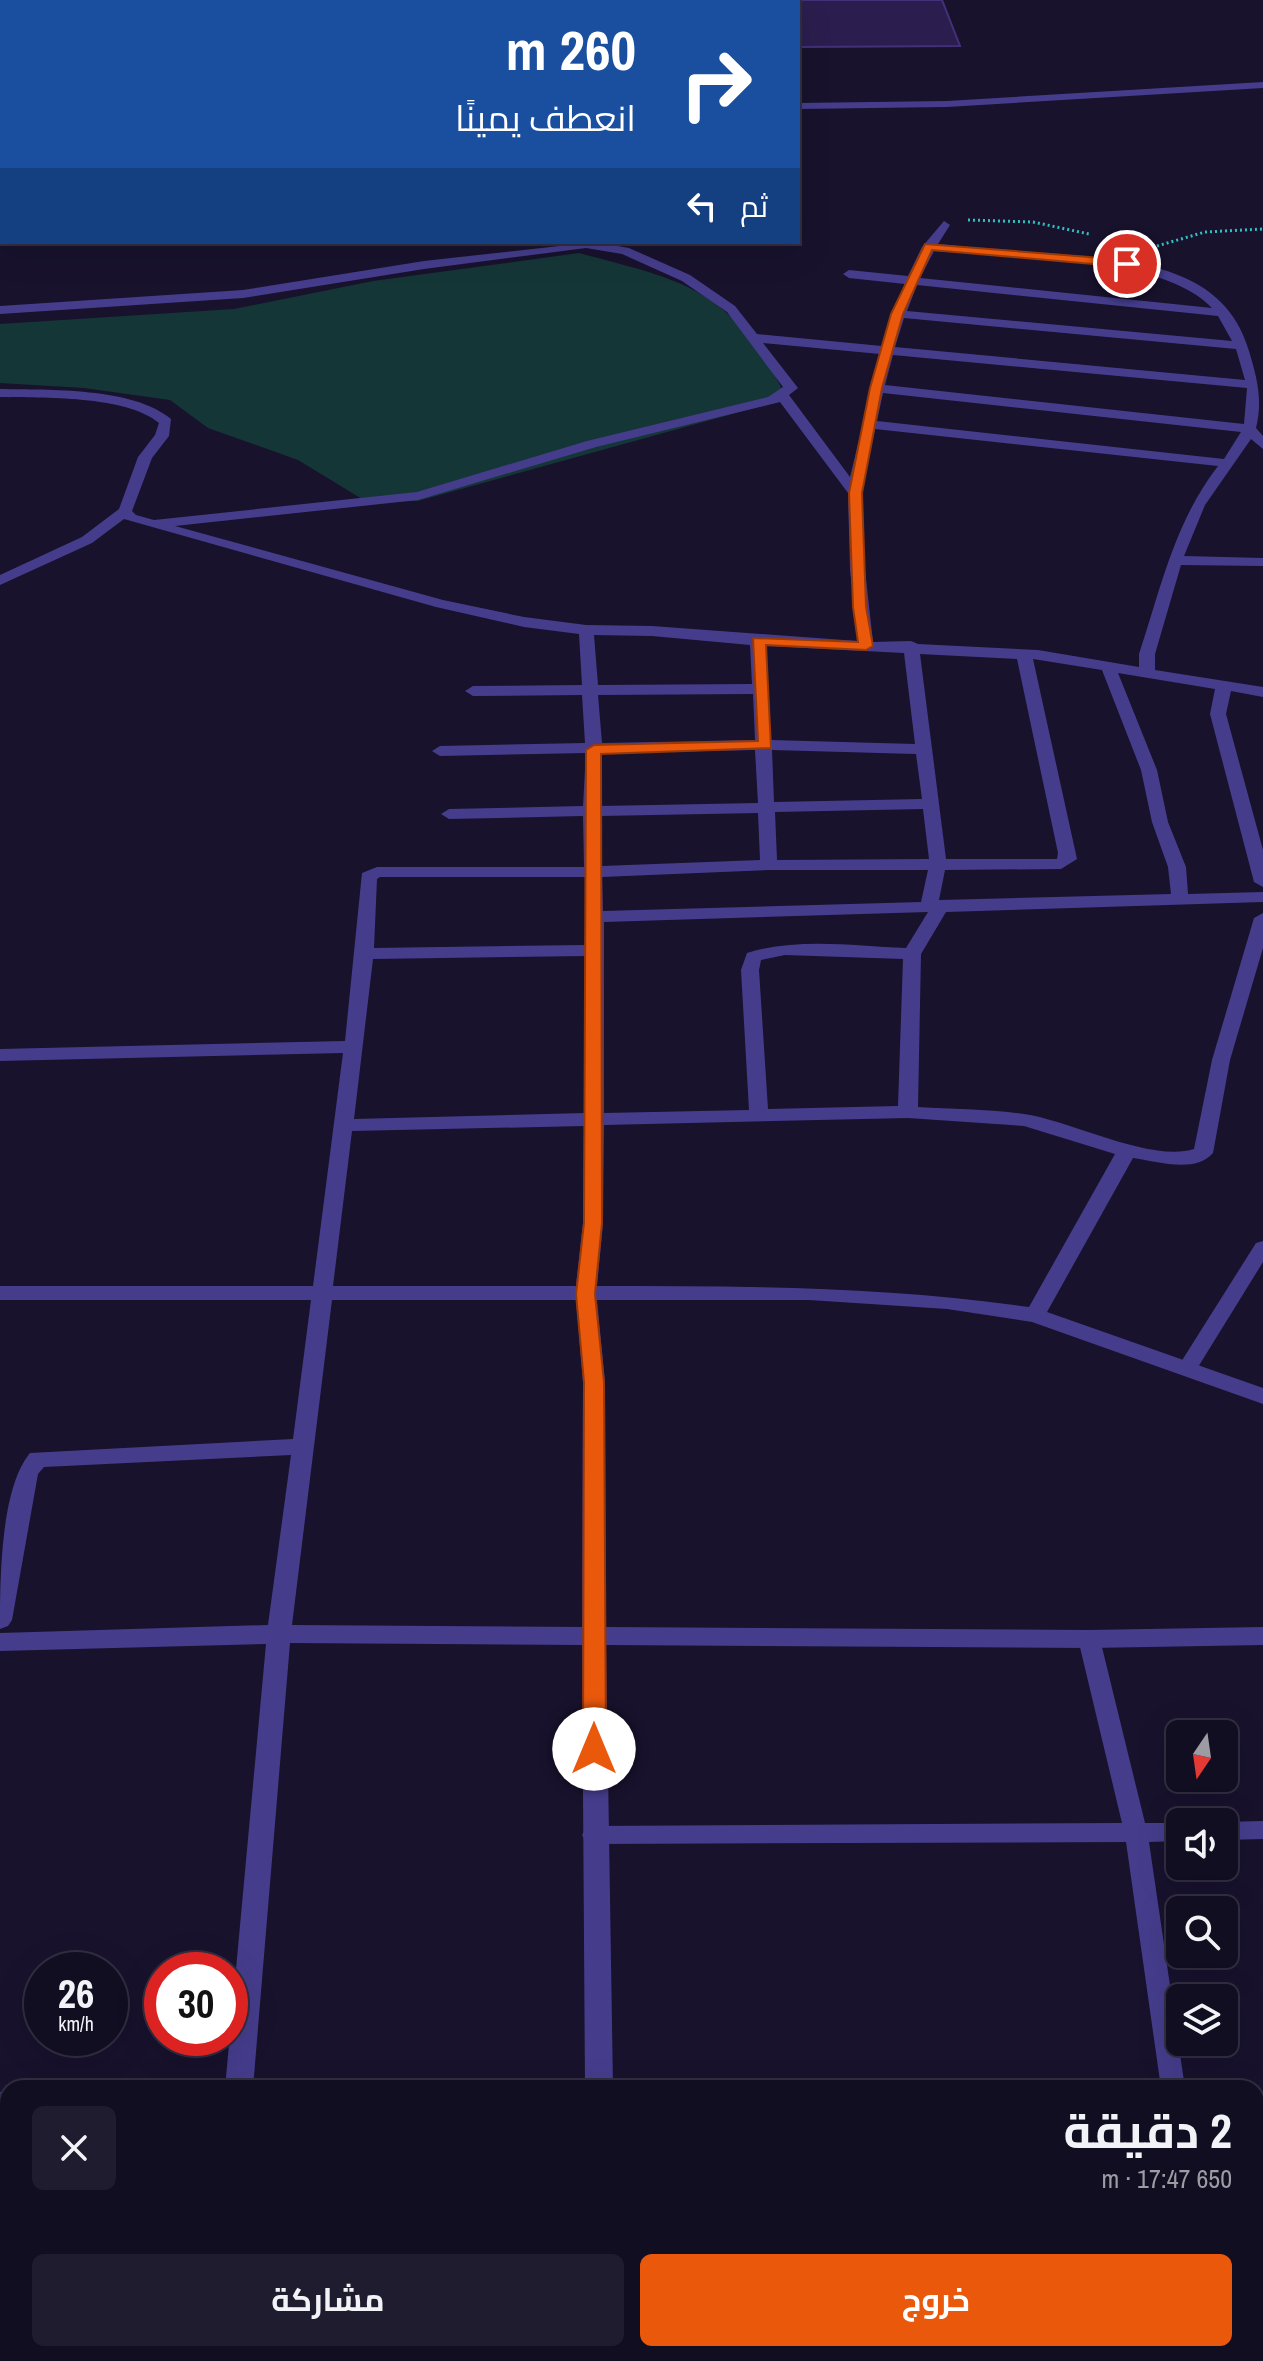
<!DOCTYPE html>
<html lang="ar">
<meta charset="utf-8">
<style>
:root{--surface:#120e22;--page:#1f1c2f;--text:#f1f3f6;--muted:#9c9ca5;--line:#312e40;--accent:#ea580c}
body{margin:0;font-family:"Archivo Narrow",Cairo,sans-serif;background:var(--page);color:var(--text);direction:rtl;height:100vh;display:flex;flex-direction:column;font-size:30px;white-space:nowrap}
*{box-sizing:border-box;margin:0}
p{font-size:26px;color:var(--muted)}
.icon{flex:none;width:44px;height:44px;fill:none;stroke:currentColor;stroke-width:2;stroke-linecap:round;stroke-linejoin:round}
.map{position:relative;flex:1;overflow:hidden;direction:ltr}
.details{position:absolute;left:0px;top:2080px;width:1264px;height:282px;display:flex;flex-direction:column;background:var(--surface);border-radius:24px 24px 0 0;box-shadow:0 8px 32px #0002,0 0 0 2px var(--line);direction:rtl}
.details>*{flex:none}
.hud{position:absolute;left:0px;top:0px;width:800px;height:244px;box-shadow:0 8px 32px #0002,0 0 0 2px var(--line);direction:rtl;background:#1a4fa0;color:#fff;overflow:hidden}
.needle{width:52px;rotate:193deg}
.fabs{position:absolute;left:1166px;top:1720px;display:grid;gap:16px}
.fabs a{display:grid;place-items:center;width:72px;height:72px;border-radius:12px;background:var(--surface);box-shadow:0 8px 32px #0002,0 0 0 2px var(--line);font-size:40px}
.speed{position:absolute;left:24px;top:1952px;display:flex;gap:16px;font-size:40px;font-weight:700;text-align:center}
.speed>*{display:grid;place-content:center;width:104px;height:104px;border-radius:50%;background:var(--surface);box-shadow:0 8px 32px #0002,0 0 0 2px var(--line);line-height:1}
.speed small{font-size:20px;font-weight:400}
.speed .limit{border:12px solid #d22;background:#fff;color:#111}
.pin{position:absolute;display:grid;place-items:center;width:68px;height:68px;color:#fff;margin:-34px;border:4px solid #fff;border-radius:50%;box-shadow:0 2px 8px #0007}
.me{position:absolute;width:88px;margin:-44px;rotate:0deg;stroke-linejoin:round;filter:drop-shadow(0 0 6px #0008)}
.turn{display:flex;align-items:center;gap:28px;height:168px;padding:0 32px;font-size:36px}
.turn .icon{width:104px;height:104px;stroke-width:2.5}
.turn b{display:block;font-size:56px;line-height:68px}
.then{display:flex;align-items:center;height:76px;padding:0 32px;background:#0003;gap:16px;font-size:30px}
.round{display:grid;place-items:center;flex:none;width:84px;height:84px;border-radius:12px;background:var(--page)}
.head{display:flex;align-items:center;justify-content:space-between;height:136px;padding:0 32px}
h1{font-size:48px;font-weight:700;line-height:60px}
.primary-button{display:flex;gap:16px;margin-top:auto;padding:16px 32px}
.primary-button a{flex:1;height:92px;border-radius:12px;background:var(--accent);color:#fff;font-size:32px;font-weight:700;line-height:92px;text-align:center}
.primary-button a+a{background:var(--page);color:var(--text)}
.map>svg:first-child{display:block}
.green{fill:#153637}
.building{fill:#2b1e4e;stroke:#43307a;stroke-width:2}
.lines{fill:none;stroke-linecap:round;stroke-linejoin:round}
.path{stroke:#31bfc0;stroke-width:3;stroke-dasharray:2 3;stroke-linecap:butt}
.service{fill:#453d8c;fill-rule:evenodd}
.minor{fill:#453d8c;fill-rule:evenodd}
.route{fill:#ea580c;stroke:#983908;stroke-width:2}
</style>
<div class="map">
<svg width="1263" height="2361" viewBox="0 0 1263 2361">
<rect width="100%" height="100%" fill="#18122d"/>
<!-- green -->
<path class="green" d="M579,253C685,281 729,288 783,391L765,405L418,501L367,502L298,460L208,428L170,400L84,388L0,383V324L234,309L373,281Z"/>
<!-- building -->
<path class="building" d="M183,0H363L182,2Z
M471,0H667L668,2H471Z
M731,0H942L960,46L798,47V2Z"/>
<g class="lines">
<!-- path -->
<path class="path" d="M968,220L1033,222L1089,234
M1157,246L1205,232L1263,229"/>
<!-- service -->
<path class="service" d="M1263,1241V1262L1195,1372H1181L1178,1367L1181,1362L1256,1243Z
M1089,1631L1097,1633L1100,1639L1145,1823H1180V1841L1149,1842L1185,2088H1161L1126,1842L594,1844L586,1842L582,1835L586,1828L594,1826L1122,1823L1078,1639L1081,1633Z
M1263,1821V1839L1224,1840L1223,1822Z
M395,2354H423V2361H395Z
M1200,2354H1228L1229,2361H1201Z"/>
<!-- minor -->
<path class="minor" d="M679,0H689L690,2H680Z
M1263,82V88L947,107L798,109V103L947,101Z
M944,221L950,225L938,244C979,248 1019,251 1060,254C1138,261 1225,267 1249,351C1257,378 1263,400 1256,428L1263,436V449L1251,439L1205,505L1184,556L1263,558V566L1181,565L1155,654V670L1263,687V697L1231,691L1226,714L1263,850V887L1254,882L1210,714L1215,689L1118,673L1157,770L1168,822L1186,867L1188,894L1263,892V902L946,912L921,954L918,1107C953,1109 989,1109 1024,1114C1069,1120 1151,1163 1194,1149L1212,1060L1254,918L1263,913V948L1230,1060L1213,1153C1195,1174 1156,1161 1133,1158L1047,1312L1263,1388V1404L1032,1322L947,1309L809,1300H597L605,1382L606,1627L1089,1630L1263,1627V1645L1089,1648L606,1645L613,2088H585L582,1645L290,1643L253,2088H225L266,1644L0,1651V1633L268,1625L291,1455L44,1467L38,1474L12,1620L8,1626L0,1629C0,1582 0,1489 30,1453L293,1439L311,1300H0V1286H313L343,1053L0,1061V1049L345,1041L362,873L377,867H584L583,816L449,819L441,814L449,809L583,806L586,753L440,756L432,751L440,746L585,743L582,695L473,696L465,691L473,686L582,685L579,634L524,627L436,607L124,519L92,543L0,585V575L82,537L119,509L138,457L155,435L159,423C126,395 42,398 0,397V389C48,390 133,387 171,419L169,436L152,458L132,511L136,515L154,520L417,492L587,441L768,397L783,387L727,312L682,281L622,254L586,248L424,269L243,298L0,314V306L243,290L424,261L595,242L629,248L690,275L735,306L757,334L882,346L891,314L905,284L849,278L843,274L849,270L908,276L922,247ZM934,251C1007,257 1162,254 1212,308L920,278ZM917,285L1218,316L1232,341L907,311ZM904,318L1236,349L1245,380L895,347ZM763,343L880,354L850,477L789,395L798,388ZM893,355L1247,388L1244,424L885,385ZM883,393L1241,432L1224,459L877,421ZM780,402L848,493L850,570L858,641L652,626L586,625L524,617L443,600L175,526L418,500L596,447ZM875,429L1218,466C1174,523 1161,588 1139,654V667L1038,650L918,644L911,641L873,642L865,570L862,494ZM594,635L652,636L750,645L752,684L598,685ZM766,646L904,653L915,744L771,740ZM920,654L1017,659L1058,853L1057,859H946ZM1033,659L1102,670L1141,770L1152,822L1168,867L1171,894L939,900L945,870L1061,869L1077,859ZM753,694L755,740L602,743L598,695ZM755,750L758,803L600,806L602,753ZM772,750L916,754L922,799L774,802ZM923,809L929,859L777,860L775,812ZM758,813L760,860L602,866L600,816ZM769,870H928L921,902L603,911L602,877ZM380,877H585L587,945L374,948L377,879ZM928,912L906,948C854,946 798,937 747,953L741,970L749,1110L604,1113V922ZM785,955L903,959L898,1106L768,1109L759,970L761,960ZM587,956L584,1113L354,1119L373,959ZM908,1118L1024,1126L1115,1154L1029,1307C885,1286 742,1286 597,1286L603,1223L604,1125ZM584,1126L583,1223L576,1286H333L352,1131ZM332,1300H576L583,1382L582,1627L292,1625Z
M0,2092H8V2116H0Z
M582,2354H612V2361H582Z"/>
</g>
<!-- route -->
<path class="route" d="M925,244L1127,260L1133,264L1127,267L932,250L903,314L882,388L862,493L866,607L873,646L866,650L766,645L771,748L601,754L602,1223L595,1294L604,1382L606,1749L602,1756H586L583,1749L584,1382L576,1294L584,1223L586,750L594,745L758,741L753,638L858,642L853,607L849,493L870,388L891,314Z"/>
</svg>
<div class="fabs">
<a><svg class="needle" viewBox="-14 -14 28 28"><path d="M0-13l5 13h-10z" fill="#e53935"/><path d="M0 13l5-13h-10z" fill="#9c9ca5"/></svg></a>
<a><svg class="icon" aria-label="sound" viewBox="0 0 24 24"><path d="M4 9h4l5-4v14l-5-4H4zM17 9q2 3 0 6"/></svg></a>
<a><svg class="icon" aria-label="search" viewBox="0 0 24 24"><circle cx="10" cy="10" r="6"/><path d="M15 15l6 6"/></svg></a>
<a><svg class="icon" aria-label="layers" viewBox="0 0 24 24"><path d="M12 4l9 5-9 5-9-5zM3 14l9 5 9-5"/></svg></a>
</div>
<div class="speed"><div>26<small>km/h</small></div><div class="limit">30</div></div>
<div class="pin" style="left:1127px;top:264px;background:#d93025"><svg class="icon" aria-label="arrive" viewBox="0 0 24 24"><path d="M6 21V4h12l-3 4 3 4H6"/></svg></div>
<svg class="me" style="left:594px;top:1749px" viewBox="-20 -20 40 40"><circle r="19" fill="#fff"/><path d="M0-13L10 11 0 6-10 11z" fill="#ea580c"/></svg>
<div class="hud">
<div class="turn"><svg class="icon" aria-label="right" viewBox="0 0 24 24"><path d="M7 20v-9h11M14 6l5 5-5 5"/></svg><div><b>260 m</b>انعطف يمينًا</div></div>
<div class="then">ثم<svg class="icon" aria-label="left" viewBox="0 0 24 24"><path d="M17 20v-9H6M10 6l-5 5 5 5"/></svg></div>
</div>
<section class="details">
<div class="head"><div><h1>2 دقيقة</h1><p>650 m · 17:47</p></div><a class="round"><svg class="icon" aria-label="close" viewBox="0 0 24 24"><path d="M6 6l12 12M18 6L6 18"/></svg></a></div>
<div class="primary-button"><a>خروج</a><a>مشاركة</a></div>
</section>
</div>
